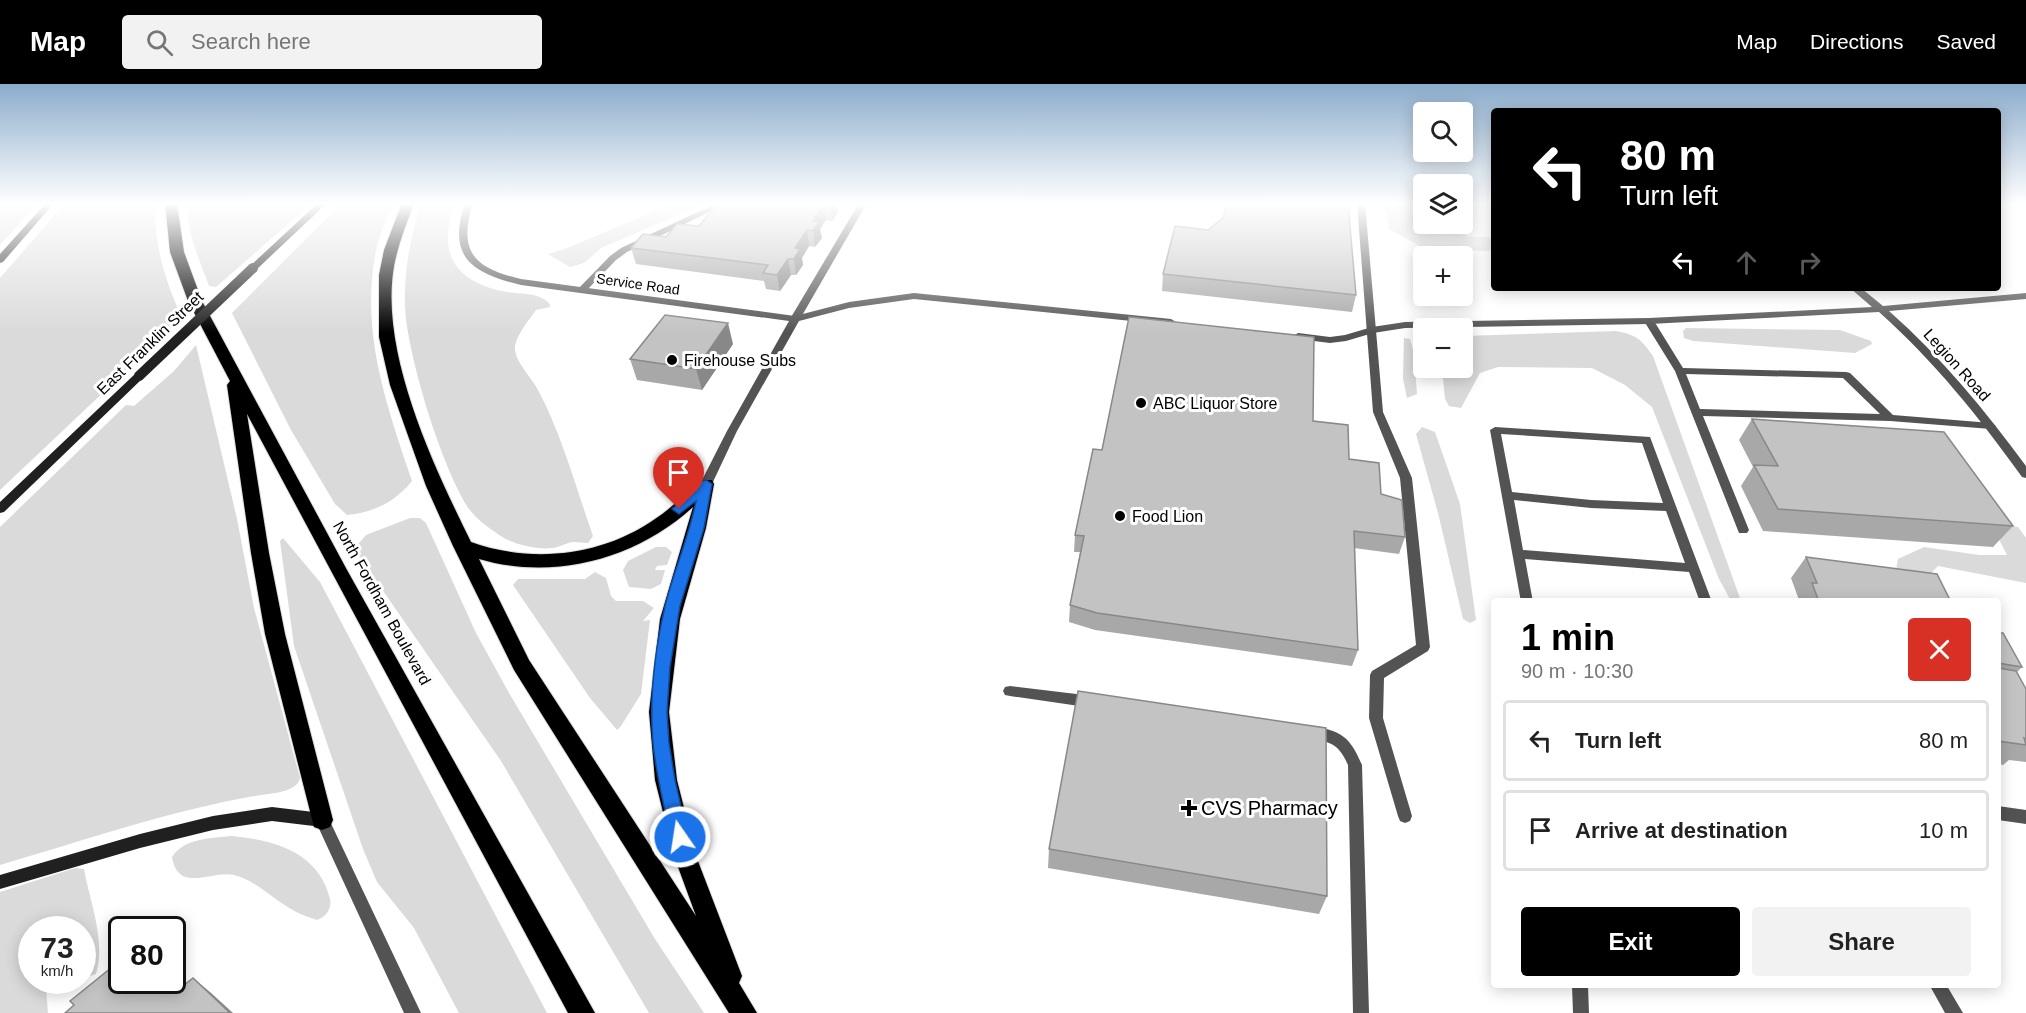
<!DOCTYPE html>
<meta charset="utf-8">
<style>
:root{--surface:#fff;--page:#f2f2f2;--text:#222;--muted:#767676;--line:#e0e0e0;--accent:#000}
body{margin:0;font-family:Helvetica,sans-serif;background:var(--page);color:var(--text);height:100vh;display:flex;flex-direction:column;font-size:22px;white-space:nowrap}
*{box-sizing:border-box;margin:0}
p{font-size:20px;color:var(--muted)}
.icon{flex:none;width:33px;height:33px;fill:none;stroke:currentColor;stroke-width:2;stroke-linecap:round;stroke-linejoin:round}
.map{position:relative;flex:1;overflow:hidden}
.details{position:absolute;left:1491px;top:514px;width:510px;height:390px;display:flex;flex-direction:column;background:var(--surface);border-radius:6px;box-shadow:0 3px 15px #0003}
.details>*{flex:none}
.top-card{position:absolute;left:1491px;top:24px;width:510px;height:183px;border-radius:6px;box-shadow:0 3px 15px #0003;background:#000;color:#fff;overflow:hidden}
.tools{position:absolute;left:1413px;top:18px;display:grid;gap:12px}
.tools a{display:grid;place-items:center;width:60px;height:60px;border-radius:6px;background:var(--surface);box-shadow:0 3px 15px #0003;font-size:30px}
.speed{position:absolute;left:18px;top:832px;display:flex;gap:12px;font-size:30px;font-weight:700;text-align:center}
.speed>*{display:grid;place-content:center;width:78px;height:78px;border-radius:50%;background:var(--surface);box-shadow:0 3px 15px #0003;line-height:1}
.speed small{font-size:15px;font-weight:400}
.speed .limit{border:3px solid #111;border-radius:9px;background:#fff;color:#111}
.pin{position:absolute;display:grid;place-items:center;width:51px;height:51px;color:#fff;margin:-62px -26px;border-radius:50% 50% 50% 0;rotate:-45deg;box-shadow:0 0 6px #0007}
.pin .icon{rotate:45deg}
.me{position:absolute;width:66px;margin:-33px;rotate:347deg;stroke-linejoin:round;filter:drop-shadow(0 0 4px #0008)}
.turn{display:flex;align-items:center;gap:21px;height:126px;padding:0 30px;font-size:27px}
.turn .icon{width:78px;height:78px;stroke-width:2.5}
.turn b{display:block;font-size:42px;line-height:51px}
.lanes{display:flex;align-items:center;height:57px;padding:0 30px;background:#0003;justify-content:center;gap:30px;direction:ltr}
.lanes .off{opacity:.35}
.round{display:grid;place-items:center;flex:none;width:63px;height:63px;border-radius:6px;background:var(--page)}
.overview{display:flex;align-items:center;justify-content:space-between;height:102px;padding:0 30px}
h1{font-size:36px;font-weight:700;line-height:45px;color:var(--accent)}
.primary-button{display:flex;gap:12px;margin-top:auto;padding:12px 30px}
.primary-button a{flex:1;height:69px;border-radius:6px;background:var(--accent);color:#fff;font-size:24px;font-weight:700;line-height:69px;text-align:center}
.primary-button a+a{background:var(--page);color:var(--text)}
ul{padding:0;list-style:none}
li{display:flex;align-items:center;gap:18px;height:81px;margin:0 12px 9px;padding:0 18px;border:3px solid var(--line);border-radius:6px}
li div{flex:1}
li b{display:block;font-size:22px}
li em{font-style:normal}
header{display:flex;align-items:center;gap:36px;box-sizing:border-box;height:84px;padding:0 30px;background:var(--accent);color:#fff}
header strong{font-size:28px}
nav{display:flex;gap:33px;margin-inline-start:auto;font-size:21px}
.search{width:420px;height:54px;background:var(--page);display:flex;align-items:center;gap:15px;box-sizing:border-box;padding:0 21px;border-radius:6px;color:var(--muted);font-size:22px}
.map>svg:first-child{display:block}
.green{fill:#dadada}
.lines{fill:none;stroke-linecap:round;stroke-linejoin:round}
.highway-casing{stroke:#dbdbdb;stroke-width:2}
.lane{fill:#535353;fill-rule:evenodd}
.street{fill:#535353;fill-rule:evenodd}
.secondary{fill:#202020;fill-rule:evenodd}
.highway{fill:#000;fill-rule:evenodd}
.secondary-bridge{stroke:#202020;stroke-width:10}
.wall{fill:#a8a8a8}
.shaded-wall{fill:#888}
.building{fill:#c3c3c3;stroke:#888;stroke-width:1.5}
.route{fill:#1a73e8;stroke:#114b97;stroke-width:1.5}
.poi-dot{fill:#000;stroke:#fff;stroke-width:2}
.labels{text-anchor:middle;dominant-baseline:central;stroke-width:6;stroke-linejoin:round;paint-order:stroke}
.far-street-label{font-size:14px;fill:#000;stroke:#fff}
.street-label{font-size:16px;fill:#000;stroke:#fff}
.poi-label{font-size:16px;fill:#000;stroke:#fff;text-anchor:start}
.near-poi-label{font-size:20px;fill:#000;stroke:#fff;text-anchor:start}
</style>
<header>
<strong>Map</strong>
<div class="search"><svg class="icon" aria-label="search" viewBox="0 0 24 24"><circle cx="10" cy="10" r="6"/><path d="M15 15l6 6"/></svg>Search here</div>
<nav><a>Map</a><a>Directions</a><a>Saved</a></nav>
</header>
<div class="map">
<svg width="2026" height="929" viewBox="0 0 2026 929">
<rect width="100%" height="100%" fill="#fff"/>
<!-- green -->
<path class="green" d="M6,119H38L0,161V125Z
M65,119H156C152,157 166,199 182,234L0,406V194Z
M187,119H312L216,203L209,202C200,177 186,147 187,119Z
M342,119H393C386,136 378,153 375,172C361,250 387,323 412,397C395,418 375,428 347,431L335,420L291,346L232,229Z
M422,119H456C435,168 455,199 507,208C522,210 539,208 550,220V223L536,226C529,236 517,250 515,262C513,276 532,294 538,306C562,351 576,404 593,452L588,459C583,459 579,458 574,458C568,458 559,463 553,464C538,466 517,461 504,454C493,447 477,436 469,425C442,384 412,284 406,235C402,198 409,154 422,119Z
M674,119H706L601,164L584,179L570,183L548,170L567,164Z
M1385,119H1423L1424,140H1458L1467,153H1494V167L1427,166L1389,145Z
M1686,244L1840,246L1871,257L1872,260L1855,269L1693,257L1684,254L1683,247Z
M1616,247C1637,251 1641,255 1653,272L1741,517H1731L1719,495L1652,323L1625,301L1592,284L1498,283L1480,289L1461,324L1449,322L1445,315L1442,284H1462L1463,252Z
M1404,254L1410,255L1414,270L1417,310L1407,314L1403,295Z
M196,261L237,435L254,524L300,694C297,708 274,709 261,711C172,726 86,756 0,781V443L126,321L134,322L174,287Z
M1422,343L1435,348L1460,420L1476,536L1470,539L1463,535L1438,429L1416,350Z
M410,434H420L426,439L476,549L509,609L655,855L704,929H649L501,677L354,465L366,451Z
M1991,440L2018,443L2026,454V499L1938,482L1927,493L1896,486L1898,475L1924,463L1979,471H2007Z
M283,454L320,498L547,929H459L414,844L377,798L363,765L294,562L280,457Z
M656,463H666L672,468L667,481L657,482L655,486H665L661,500L651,505L629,503L623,486L628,477Z
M595,488L606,494L611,512L616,517H643L654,524L643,537L650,536L641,610L621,642L617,646L590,614L513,501L518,495H585Z
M232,752C274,756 319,768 330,815C332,825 326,833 317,836C308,833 299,830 291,825C273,815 255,796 234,791C212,786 178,810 172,773C184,754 212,754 232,752Z
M75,784L84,785C90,819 106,856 96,890L83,894L82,846H32V897H73L46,905L48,929H0V808Z"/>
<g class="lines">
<defs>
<path id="highway" d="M165,119H177L184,168L202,217L347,486L595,929H568L247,330L269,469L285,550L333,736L330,743L322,746L314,743L265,550L251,469L227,301L230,297L188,217L170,168Z
M402,119H414C406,142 396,165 393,189C382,274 434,383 471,458C532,480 602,472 655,435C672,424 686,409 700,396H712L714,400L706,444L680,535L669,628L677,696L696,772L742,892L739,899L757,929H729L514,586L453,462L426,402L390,301L379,253V191L384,166ZM693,423L660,535L649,628L655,696L674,772L696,832L529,576L479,475C554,497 636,475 693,423Z"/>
</defs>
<!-- highway casing -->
<use href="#highway" class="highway-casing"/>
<!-- lane -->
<path class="lane" d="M717,119H728L627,168L616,176L585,208L582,209L577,206L610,172L621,164Z
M859,119H867L800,235L798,237H792L790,235Z
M1357,119H1365L1383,328L1412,394L1430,563L1428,567L1384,594L1383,634L1412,732L1410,737L1405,739L1400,737L1398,732L1369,634L1370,591L1372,587L1416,561L1400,394L1373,328Z
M1649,234L1654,237L1683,284L1846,288L1850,289L1893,331L1991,339L1996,342L1991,345L1890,337L1703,332L1749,446L1747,449H1739L1675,287L1644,237ZM1686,290L1843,294L1880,330L1700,325Z
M1495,343L1650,353L1712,518H1700L1689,488L1525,475L1533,518H1521L1490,346ZM1501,350L1642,359L1663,419L1591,416L1512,408ZM1514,416L1591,424L1666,427L1685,479L1523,466Z
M1010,602L1093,612L1098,614L1100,618L1098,622L1093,624L1010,612L1005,611L1003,607L1005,603Z
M1312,642C1342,647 1350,653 1362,681L1369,929H1353L1348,681C1337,656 1329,660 1307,652L1305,648L1307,644Z
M1998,722L2026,726V740L1998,736Z
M1572,902H1588L1589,929H1573Z
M1930,902H1947L1963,929H1945Z"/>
<!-- street -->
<path class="street" d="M465,119H473C458,167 473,184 521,195L795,232L849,218L914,209L1171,235L1176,238L1171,241L914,215L849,224L799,237L737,347L712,400L706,404L700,400L727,347L789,237L521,201C471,189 447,173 465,119Z
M1850,204H1861L1883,222L2026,209V215L1889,227C1941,273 1985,326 2026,382V394L2022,393C1979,333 1934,277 1879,228L1649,240L1405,244L1373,249L1346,257L1330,259L1298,255L1293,252L1298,249L1330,253L1345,251L1372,243L1405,238L1649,234L1872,223Z
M322,729L327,731L421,929H404L315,736L317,731Z"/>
<!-- secondary -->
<path class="secondary" d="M46,119H54L3,178L0,179V170Z
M318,119H327L256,186H250V182Z
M139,289L143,290V294L4,428L0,429V418L135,290Z
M272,723L322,729L327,731L329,736L327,741L322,743L272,737L213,746L140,764L0,805V791L140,750L213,732Z"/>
<!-- highway -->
<use href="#highway" class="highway"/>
<!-- secondary-bridge -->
<path class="secondary-bridge" d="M139,292L253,184"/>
</g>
<!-- wall -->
<path class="wall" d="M742,119H839L837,121L838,128L832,137L826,136L820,145L822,154L815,163L809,162L802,174L803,181L796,191H791L780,207L766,205L764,197L636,180L631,164L699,142Z
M1225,119H1348L1356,211L1352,228L1162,207L1163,190L1223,134Z
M733,260L702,306L637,296L630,275Z
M1752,335L2013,442L1993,463L1763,447L1741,402L1753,383L1739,356Z
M1313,337L1381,410L1405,453L1399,470L1354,464L1358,566L1352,582L1095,546L1069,538L1070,521L1080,468H1074L1075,451L1102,366Z
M1806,473L1951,518H1797L1799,516L1791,494Z
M1998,549L2022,583L2017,588L2026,605V678L2009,676L2003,681L1998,680Z
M1049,765L1327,812L1319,830L1048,784Z"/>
<!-- shaded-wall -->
<path class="shaded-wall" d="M832,119H839L837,121L838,128L832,137L830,121Z
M824,120L826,136L820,145L822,154L815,163L813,147V137Z
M807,146L809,162L802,174L803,181L796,191L794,175L795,164Z
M788,175L791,191L780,207L777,191Z
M728,239L733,260L702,306L696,285Z
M193,894L210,908L233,929H227Z
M172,895L198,919L179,905L171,897H172Z"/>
<!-- building -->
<path class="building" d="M718,119H832L830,121L824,120L813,137L819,138L813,147L807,146L795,164L800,165L794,175H788L777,191L763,189L768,181L631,164L643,150L666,153L677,140L699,142Z
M1226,119H1348L1356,211L1163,190L1175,142L1208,146L1224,133Z
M665,231L728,239L696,285L630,275Z
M1129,233L1314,253L1313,337L1348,341L1349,375L1379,379L1381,410L1402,416L1405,453L1354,447L1358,566L1097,529L1070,521L1084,452L1075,451L1093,365L1102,366Z
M1752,335L1944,348L2013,442L1778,425L1754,381L1778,382Z
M1806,473L1937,490L1951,518H1819L1812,499H1817Z
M1998,549H2003L2022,583L1998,579Z
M1998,584L2016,587L2026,605V655L2024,654L2026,661L1998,657Z
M1078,607L1326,644L1327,812L1049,765Z
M122,875V897H171L179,905L193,894L229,928L227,929H65L74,921L70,917Z"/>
<!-- sky -->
<linearGradient id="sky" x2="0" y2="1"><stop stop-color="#8baccc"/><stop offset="0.48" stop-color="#fff"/><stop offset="1" stop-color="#fff" stop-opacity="0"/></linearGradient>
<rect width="2026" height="249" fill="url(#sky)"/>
<!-- route -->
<path class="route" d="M706,396L712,400L704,444L680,522L670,583L667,628L669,659L675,696L688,753L686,759L680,761L674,759L671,753C664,722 656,691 653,659C649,614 655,566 665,522C674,486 689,453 696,417L679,430L672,425L701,397Z"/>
<!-- markers -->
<g class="poi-dot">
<circle cx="672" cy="276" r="6"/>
<circle cx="1141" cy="319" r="6"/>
<circle cx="1120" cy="432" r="6"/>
<path d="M1186 715h6v6h6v6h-6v6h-6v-6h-6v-6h6z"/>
</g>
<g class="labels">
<!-- far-street labels -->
<g class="far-street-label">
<text transform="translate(638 200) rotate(8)">Service Road</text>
</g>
<!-- street labels -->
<g class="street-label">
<text transform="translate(150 259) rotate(-44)">East Franklin Street</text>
<text transform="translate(1957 281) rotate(48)">Legion Road</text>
<text transform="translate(382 519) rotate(61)">North Fordham Boulevard</text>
</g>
<!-- poi labels -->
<g class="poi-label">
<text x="684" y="276">Firehouse Subs</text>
<text x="1153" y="319">ABC Liquor Store</text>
<text x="1132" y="432">Food Lion</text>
</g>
<!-- near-poi labels -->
<g class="near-poi-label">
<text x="1201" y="724">CVS Pharmacy</text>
</g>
</g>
</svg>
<div class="tools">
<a><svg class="icon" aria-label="search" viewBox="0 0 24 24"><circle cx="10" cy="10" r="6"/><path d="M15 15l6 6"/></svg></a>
<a><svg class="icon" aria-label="layers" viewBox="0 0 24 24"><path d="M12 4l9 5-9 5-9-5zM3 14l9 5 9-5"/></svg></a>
<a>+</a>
<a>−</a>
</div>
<div class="speed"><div>73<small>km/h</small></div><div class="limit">80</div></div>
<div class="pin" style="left:679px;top:425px;background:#d93025"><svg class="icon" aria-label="arrive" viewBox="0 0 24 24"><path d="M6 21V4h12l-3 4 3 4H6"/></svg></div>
<svg class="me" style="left:680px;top:753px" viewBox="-20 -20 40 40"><circle r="17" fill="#1a73e8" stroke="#fff" stroke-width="3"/><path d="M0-11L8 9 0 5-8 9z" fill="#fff"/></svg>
<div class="top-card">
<div class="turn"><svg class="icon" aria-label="left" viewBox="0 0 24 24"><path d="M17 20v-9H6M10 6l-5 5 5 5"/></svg><div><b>80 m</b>Turn left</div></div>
<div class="lanes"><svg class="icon" aria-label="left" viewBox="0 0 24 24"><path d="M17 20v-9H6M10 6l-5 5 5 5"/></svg><svg class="icon off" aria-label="ahead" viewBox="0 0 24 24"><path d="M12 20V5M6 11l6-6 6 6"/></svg><svg class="icon off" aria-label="right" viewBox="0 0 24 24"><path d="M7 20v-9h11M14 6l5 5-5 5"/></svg></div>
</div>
<section class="details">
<div class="overview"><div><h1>1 min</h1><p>90 m · 10:30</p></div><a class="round" style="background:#d93025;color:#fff"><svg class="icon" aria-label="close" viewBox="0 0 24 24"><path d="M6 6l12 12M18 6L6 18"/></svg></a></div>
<ul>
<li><svg class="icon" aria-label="left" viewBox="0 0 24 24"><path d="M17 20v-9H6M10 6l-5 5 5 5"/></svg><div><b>Turn left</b></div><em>80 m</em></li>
<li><svg class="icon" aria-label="arrive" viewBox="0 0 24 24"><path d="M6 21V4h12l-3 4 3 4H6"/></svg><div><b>Arrive at destination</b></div><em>10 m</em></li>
</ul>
<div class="primary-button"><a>Exit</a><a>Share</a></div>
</section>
</div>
